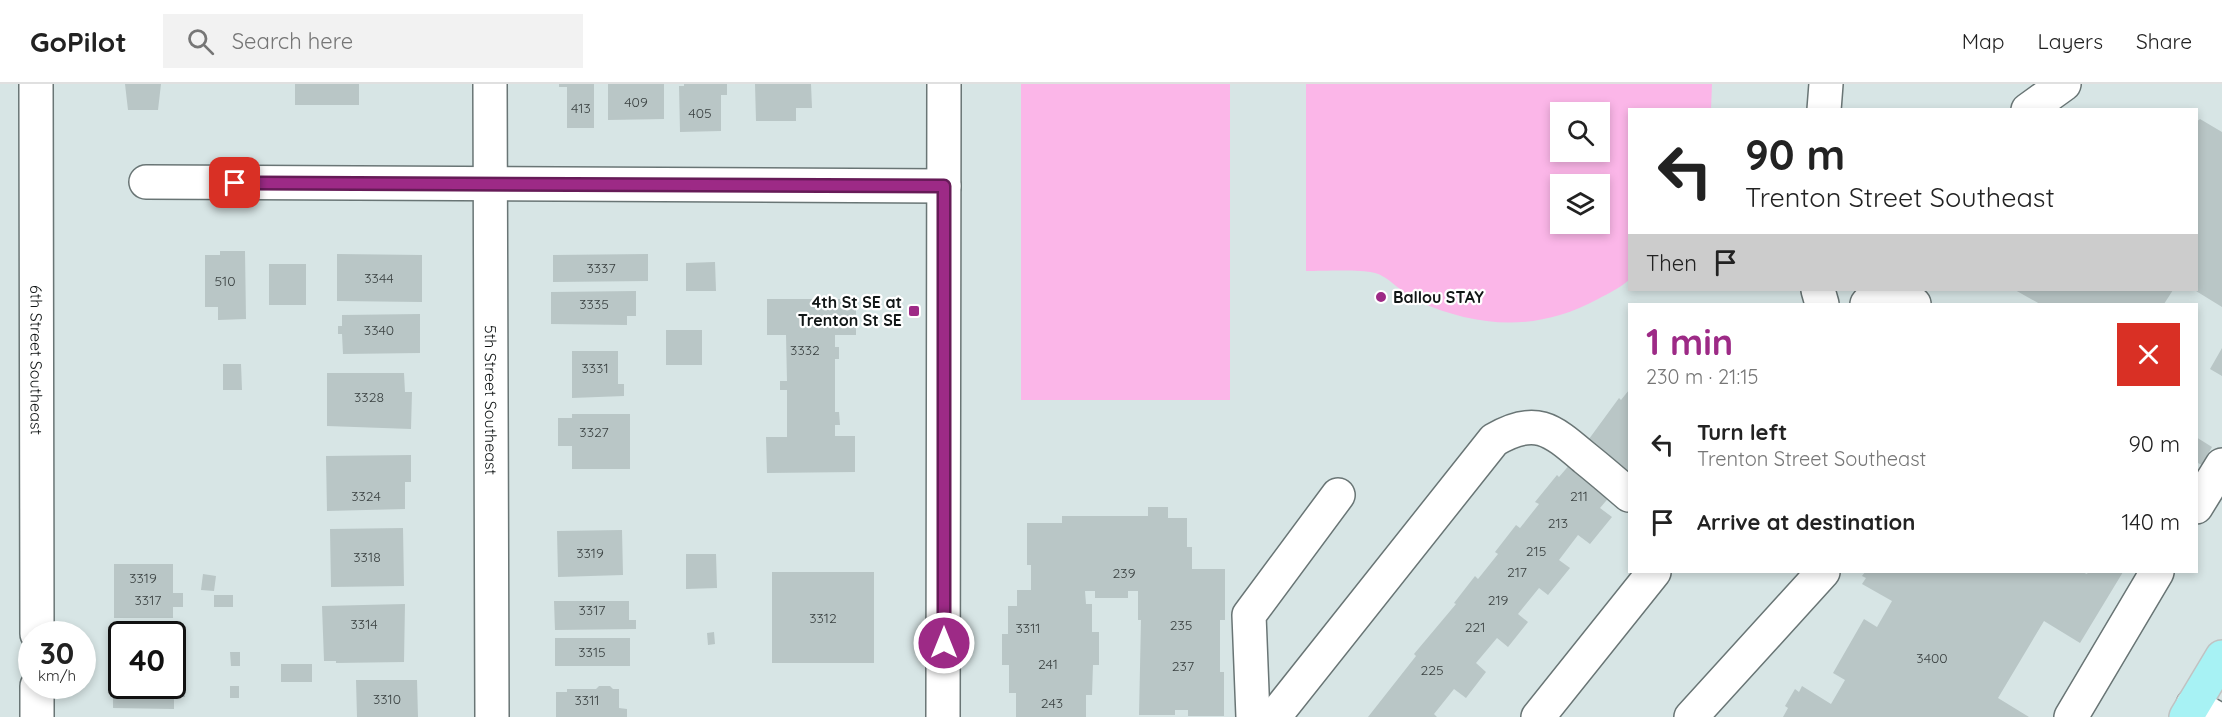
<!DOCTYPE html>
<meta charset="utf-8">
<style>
:root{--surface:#fff;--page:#f2f2f2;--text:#222;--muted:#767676;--line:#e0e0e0;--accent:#9d2a86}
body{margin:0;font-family:Quicksand,sans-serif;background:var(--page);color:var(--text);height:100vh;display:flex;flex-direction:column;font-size:22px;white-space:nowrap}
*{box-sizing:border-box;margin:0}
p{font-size:20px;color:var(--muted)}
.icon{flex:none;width:33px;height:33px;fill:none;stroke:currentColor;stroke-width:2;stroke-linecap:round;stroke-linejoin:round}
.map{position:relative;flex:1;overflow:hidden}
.drawer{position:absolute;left:1628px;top:219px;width:570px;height:270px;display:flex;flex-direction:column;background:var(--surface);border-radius:0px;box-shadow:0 3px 9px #0003}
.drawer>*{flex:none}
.banner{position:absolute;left:1628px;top:24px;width:570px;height:183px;border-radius:0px;box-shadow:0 3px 9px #0003;background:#fff;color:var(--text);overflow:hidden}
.fabs{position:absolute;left:1550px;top:18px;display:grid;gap:12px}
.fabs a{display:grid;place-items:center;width:60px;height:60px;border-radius:0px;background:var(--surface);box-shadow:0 3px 9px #0003;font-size:30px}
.speed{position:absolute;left:18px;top:537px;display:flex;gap:12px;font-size:30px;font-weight:700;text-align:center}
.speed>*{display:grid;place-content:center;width:78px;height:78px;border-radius:50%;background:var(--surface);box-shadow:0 3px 9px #0003;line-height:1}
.speed small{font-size:15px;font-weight:400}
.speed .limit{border:3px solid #111;border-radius:9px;background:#fff;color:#111}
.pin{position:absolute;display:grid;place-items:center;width:51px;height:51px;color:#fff;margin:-26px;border-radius:12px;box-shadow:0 3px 9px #0006}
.me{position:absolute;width:66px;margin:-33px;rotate:0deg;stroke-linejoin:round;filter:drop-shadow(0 0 4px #0008)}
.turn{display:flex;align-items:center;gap:21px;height:126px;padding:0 18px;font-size:27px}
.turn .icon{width:78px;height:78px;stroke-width:2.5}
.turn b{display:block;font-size:42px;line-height:51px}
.then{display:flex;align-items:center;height:57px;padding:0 18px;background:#0003;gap:12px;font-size:22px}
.round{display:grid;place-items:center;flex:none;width:63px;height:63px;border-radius:0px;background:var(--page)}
.headline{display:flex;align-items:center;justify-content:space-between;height:102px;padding:0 18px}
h1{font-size:36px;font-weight:800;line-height:45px;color:var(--accent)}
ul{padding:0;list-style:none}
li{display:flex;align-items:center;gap:18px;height:78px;padding:0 18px}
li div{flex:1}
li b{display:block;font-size:22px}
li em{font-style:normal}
header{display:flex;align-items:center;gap:36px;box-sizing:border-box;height:84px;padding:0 30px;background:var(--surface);border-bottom:2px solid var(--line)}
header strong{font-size:28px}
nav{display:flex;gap:33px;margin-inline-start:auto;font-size:21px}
.search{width:420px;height:54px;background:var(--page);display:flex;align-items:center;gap:15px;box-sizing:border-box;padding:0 21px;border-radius:0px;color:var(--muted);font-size:22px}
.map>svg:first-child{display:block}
.green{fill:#fbb6e8;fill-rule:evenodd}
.building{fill:#b9c6c6}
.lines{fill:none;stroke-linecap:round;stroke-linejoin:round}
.minor-casing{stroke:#697575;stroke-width:36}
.major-casing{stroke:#c1c2c2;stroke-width:36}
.minor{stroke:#fff;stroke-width:33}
.major{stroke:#a7f2f4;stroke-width:33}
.route-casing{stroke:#661b57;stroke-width:15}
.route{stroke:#9d2a86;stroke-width:10}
.poi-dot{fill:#9d2a86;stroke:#fff;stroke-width:2}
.labels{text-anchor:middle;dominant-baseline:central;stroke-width:4.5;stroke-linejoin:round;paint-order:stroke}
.number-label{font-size:14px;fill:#3b4242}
.poi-label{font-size:16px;font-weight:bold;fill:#111616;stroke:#fff;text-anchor:start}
.street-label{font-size:16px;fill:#111616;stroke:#fff}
</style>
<header>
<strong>GoPilot</strong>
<div class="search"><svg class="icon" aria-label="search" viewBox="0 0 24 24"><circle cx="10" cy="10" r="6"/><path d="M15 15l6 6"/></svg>Search here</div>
<nav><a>Map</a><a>Layers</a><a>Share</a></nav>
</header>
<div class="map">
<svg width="2222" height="633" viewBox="0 0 2222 633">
<rect width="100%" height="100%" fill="#d7e5e5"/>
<!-- green -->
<path class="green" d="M1021,0H1230V316H1021Z
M1306,0H1712L1711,25L1629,26V196C1620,204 1609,209 1598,215C1537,248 1479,244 1417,217C1404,211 1388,192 1375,189C1359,185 1325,187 1306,187ZM1560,28H1599V68H1560ZM1560,100H1599V140H1560Z"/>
<!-- building -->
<path class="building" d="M125,0H161L158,26H128Z
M295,0H359V21H295Z
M559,0H594V44H567V3H559Z
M608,0H664V35L608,36Z
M684,0H727V11H721V47L680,48L679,2H684Z
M755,0H811L812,24H796V37H756Z
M2200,35L2222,48V223L2196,207V38Z
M220,167H245L246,235L218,236V223H205V171H220Z
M337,170L422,171V218L337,217Z
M648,170V197L553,198V171Z
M715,178L716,207H686V179Z
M269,180H306V221H269Z
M2015,206H2173L2164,220H2040Z
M636,207V232H627V241L551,240V208Z
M767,215H856V251H835V263H839V275H835V328H839L840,341H835V352H855V388L767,389L766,353H787V306H780V297H787L786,251H767Z
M420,230V269L343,270L342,250H338V242H342V231Z
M666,246H702V281H666Z
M2222,264V292L2210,285Z
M572,267H618V300H624V312L572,314Z
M223,280H241L242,306H223Z
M327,289H404L405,308H412L411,345L327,342Z
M1629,306V388L1589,355L1619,314L1621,316Z
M572,330H630V385H572V362H558V334H572Z
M2196,353L2212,363L2202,381L2196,378Z
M411,371V398H405V425L327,427L326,372Z
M1571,379L1611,411L1600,424L1612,433L1590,460L1578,451L1559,476L1570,484L1548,511L1539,504L1518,530L1528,538L1508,563L1497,554L1476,579L1486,588L1466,614L1454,605L1434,630L1437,633H1368L1416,572L1414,570L1456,520L1454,519L1475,492L1478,495L1498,470L1495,468L1516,441L1520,444L1539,420L1535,418L1557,391L1559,393Z
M1148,423H1168V434H1187V463H1192V485H1225V536H1220V588H1224V632H1188V626H1175V631H1139L1141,536H1138V507H1128V514H1095V507H1085L1086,520H1092V548H1099V581H1093L1092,611H1086V633H1016V609H1009V581H1002V550H1008V522H1017V506H1031V481H1027V439H1062V432H1148Z
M403,444L404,502L331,503L330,445Z
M622,446L623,491L558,493L557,447Z
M686,470H716L717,504L686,505Z
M114,480H173V509H183V523H173V534H114Z
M772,488H874V579H772Z
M1865,488H2082L2087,490L2088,488H2123L2080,559L2044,537L1998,614L2029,633H1783L1788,624L1785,622L1795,605L1799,608L1802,602L1831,620L1845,596L1833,589L1864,535L1877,543L1892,517L1862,500L1866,494L1862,492Z
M203,490L216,492L214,507L201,506Z
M214,511H233V523H214Z
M554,517H629V536H636V545L555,546Z
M405,520L404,578L336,579V577H324L322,522Z
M714,548L715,560L708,561L707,549Z
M555,554H630V582H555Z
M230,568H240V582H231Z
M113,571H122V602H172V597H185V613H174V625L113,624Z
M281,580H312V598H281Z
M356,596H417L418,633H357Z
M230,602H239V614H230Z
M599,602H610L613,605H619V624L627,625V633H556V608H567V605H596Z"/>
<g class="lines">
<defs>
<g id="minor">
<path id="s1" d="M36,0L37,550"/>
<path id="s2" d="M490,0L492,633"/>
<path d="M1824,26L1826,0"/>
<path d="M2028,26L2064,0"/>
<path d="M146,98L944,102"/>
<path d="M1818,206L1822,220"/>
<path d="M1896,206L1914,220"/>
<path d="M1867,220L1879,206"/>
<path d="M2196,423L2222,381"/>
<path d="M37,602V633"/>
<path d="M2193,621L2214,633"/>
<path d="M943,633L944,0"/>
<path d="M1253,633L1249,531L1338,411"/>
<path d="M1274,633L1494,356C1536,331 1552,346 1585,374C1600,386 1614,398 1629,411"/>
<path d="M1538,633L1654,488"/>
<path d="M1691,633L1823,488"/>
<path d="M2071,633L2157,488"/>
</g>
<path id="major" d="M2186,633L2222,573"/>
</defs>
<!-- minor casing -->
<use href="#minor" class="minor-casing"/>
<!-- major casing -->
<use href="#major" class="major-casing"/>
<!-- minor -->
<use href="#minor" class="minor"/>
<!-- major -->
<use href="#major" class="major"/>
</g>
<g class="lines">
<defs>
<path id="route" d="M235,99L944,102V559"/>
</defs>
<!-- route casing -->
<use href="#route" class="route-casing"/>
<!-- route -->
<use href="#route" class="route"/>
</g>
<!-- markers -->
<g class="poi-dot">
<circle cx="1381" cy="213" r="6"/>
<rect x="908" y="221" width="12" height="12" rx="3"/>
</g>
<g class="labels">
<!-- number labels -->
<g class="number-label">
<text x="636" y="18">409</text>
<text x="581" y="24">413</text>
<text x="700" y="29">405</text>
<text x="601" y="184">3337</text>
<text x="379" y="194">3344</text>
<text x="225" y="197">510</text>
<text x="594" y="220">3335</text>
<text x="379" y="246">3340</text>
<text x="805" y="266">3332</text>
<text x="595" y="284">3331</text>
<text x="369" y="313">3328</text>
<text x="594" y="348">3327</text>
<text x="366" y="412">3324</text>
<text x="1579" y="412">211</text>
<text x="1558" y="439">213</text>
<text x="1536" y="467">215</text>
<text x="590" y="469">3319</text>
<text x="367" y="473">3318</text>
<text x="1517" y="488">217</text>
<text x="1124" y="489">239</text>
<text x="143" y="494">3319</text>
<text x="148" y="516">3317</text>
<text x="1498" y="516">219</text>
<text x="592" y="526">3317</text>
<text x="823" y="534">3312</text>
<text x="364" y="540">3314</text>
<text x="1181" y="541">235</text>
<text x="1475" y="543">221</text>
<text x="1028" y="544">3311</text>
<text x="592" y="568">3315</text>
<text x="1932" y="574">3400</text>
<text x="1048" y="580">241</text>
<text x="1183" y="582">237</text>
<text x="1432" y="586">225</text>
<text x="387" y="615">3310</text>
<text x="587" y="616">3311</text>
<text x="1052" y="619">243</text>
</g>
<!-- poi labels -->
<g class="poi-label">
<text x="1393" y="213">Ballou STAY</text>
<text x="902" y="218" text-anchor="end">4th St SE at<tspan x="902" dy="18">Trenton St SE</tspan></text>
</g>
<!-- street labels -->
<g class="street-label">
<text stroke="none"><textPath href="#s1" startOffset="276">6th Street Southeast</textPath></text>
<text stroke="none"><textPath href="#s2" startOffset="316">5th Street Southeast</textPath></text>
</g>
</g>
</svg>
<div class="fabs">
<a><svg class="icon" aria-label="search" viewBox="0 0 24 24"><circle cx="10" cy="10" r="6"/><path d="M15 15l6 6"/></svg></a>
<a><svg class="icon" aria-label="layers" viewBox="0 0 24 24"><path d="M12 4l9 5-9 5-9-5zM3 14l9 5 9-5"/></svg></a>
</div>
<div class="speed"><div>30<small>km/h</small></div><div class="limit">40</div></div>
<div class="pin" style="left:235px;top:99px;background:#d93025"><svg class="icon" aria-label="arrive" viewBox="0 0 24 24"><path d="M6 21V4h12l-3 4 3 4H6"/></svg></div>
<svg class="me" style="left:944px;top:559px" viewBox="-20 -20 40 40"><circle r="17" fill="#9d2a86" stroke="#fff" stroke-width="3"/><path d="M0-11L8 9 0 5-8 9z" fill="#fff"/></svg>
<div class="banner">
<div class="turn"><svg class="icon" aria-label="left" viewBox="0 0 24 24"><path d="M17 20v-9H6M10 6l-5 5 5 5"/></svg><div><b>90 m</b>Trenton Street Southeast</div></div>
<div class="then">Then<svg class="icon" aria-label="arrive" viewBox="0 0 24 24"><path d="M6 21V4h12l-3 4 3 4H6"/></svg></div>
</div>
<section class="drawer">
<div class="headline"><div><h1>1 min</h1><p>230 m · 21:15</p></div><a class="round" style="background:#d93025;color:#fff"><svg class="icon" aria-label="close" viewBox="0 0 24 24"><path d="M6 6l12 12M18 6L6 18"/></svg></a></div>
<ul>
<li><svg class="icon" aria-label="left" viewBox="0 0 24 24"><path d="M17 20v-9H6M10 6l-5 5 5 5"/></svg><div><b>Turn left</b><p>Trenton Street Southeast</p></div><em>90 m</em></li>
<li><svg class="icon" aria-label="arrive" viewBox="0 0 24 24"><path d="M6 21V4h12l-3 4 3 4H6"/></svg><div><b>Arrive at destination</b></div><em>140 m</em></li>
</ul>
</section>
</div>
